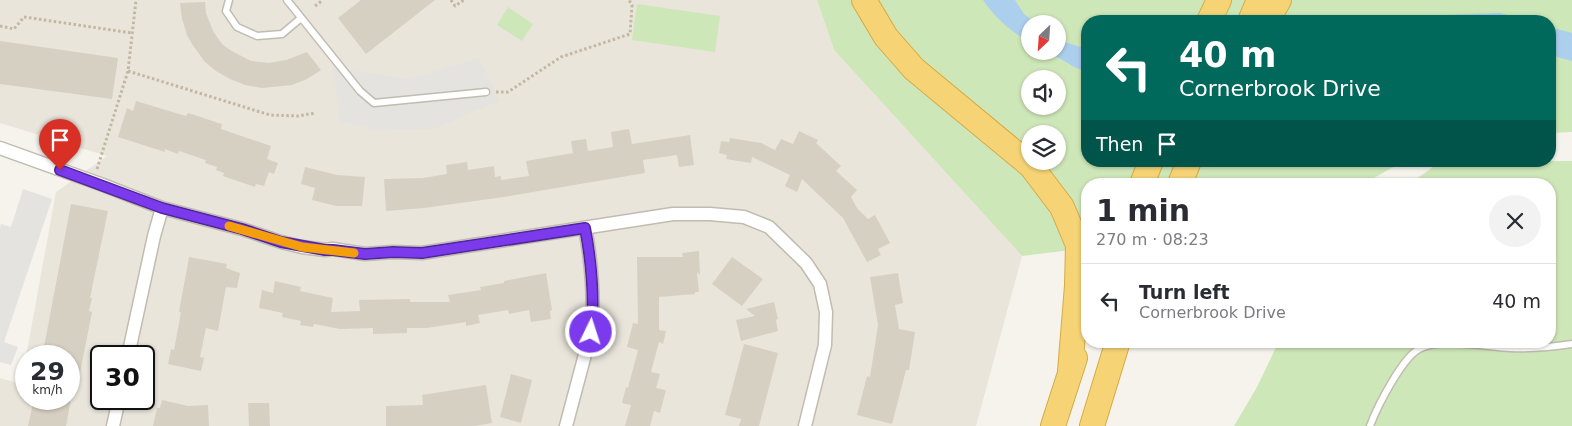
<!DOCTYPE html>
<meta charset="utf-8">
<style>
:root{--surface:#fff;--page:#f2f2f3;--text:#2b2b33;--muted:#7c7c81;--line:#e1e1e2}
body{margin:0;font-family:"DejaVu Sans",sans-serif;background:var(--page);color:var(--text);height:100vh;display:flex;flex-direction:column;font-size:19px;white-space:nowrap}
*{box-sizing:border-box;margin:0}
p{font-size:16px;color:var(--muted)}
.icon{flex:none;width:28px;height:28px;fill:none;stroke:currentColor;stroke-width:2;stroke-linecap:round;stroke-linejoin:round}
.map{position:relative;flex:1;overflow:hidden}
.sheet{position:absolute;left:1081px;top:178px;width:475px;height:170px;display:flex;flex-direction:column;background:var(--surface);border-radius:20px;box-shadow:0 1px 4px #0004}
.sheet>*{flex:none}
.guide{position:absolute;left:1081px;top:15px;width:475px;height:152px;border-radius:20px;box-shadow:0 1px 4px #0004;background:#00695c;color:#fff;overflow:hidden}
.needle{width:32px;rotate:205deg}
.buttons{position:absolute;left:1021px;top:15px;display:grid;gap:10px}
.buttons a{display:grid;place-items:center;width:45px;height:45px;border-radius:50%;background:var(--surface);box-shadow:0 1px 4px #0004;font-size:25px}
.speed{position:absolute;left:15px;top:345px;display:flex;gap:10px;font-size:25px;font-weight:700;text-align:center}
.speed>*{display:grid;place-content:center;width:65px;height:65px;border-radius:50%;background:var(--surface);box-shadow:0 1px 4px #0004;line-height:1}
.speed small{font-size:12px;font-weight:400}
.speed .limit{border:2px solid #111;border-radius:8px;background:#fff;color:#111}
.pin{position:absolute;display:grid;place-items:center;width:42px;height:42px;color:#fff;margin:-51px -21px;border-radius:50% 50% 50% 0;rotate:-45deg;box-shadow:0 0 5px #0007}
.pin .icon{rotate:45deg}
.me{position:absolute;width:55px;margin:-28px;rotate:4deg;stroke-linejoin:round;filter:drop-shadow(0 0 4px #0008)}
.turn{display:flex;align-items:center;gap:18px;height:105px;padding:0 15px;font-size:22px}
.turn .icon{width:65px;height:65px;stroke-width:2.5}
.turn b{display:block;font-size:35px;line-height:42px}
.then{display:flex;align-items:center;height:48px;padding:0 15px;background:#0003;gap:10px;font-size:19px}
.round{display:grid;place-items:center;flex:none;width:52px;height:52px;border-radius:26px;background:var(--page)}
.summary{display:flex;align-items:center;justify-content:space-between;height:85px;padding:0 15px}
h1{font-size:30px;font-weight:700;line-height:38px}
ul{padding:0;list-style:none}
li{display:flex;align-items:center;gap:15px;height:75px;padding:0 15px;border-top:1px solid var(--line)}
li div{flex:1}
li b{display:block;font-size:19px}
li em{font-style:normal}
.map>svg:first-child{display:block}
.residential{fill:#e9e5db;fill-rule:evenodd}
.green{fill:#cee7b8;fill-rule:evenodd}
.parking{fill:#e4e3e0}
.water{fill:#adcfee}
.building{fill:#d6d0c2}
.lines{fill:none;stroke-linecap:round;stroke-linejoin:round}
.service-casing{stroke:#c1bcaf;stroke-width:9}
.minor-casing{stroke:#c1bcaf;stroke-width:15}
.motorway-casing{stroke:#d6aa45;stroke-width:26}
.path{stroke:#c2b8a1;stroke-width:3;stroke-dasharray:2.5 2.5;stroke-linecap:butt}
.service{stroke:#fff;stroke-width:6}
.minor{stroke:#fff;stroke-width:12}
.motorway{stroke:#f6d476;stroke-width:24}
.route-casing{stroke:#51269a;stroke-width:12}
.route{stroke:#7c3aed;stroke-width:9}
.slow{stroke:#f59e0b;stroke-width:9}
</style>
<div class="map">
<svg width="1572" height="426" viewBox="0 0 1572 426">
<rect width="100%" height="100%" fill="#f5f3ec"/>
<!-- residential -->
<path class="residential" d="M0,0H817L834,50L1022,256L976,426H0V378L21,384L56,192L107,156L0,123ZM26,356H69V399H26ZM101,356H144V399H101Z"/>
<!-- green -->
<path class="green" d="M817,0H1572V132L1550,133V21H1088V161H1404L1363,184H1088L1087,248L1022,256L834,50ZM1030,24H1058V51H1030ZM1030,79H1058V106H1030ZM1030,134H1058V161H1030Z
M637,4L720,16L715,52L632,40Z
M508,7L533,24L522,41L497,25Z
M1572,161V426H1234L1257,387L1279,341H1550V184H1409L1440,162Z"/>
<!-- parking -->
<path class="parking" d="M479,58L500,101L432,129L376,130L340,121L333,68L409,79Z
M23,189L52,199L4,342L18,347L11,365L0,362V227L1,224L11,227Z"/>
<!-- water -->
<path class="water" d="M983,0H1015L1024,14L1037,24H1030V42C1011,32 995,18 983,0Z
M1500,13L1530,21H1431L1447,15Z
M1550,27L1572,33V61L1550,55Z
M1058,40L1087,49V71L1076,68L1047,51H1058Z"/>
<!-- building -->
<path class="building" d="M361,0H435L366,54L338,18Z
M205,2L206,13L213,31L222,44L230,50L251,61L269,63L286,60L307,52L321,70L307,79L292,85L262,88L245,85L230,79L216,71L205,62L192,44L187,35L182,19L180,3Z
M0,41L118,58L112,99L0,84Z
M136,101L186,116L188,113L222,124L221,129L271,146L267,159L278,163L274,174L269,172L264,186L256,184L255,187L223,176L224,173L216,170L217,167L205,163L206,160L179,151L178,154L165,149V152L118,137L127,108L133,111Z
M629,129L632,144L690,135L694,165L679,167L677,155L643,160L645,173L504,197L424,208L386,211L384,179L423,178L447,174L446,165L467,162L468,170L494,166L495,177L501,176V180L529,176L526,161L573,153L571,141L586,139L588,151L613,147L611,132Z
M799,131L818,140L816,143L841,166L836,171L857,190L851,197L857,208L868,219L875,215L890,243L878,249L881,255L867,262L843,218L802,179L797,192L785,186L790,175L752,157L751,163L726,159L727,155L719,153L721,141L729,142L730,138L761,143L775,150L781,139L793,144Z
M305,167L337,175L365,177L362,206H336L312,200L315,188L301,184Z
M71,204L108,211L90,298H92L89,311L92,312L80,373L69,371V356L62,354L63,350L44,347Z
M699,251L700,275L697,272L699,292H695V294L659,297V330L666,331L663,344L659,342L651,372L660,374L656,388L666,390L660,413L654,411L650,426H625L631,405L622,403L626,387L628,388L638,350L627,347L633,323L638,324L637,257H683L682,253Z
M189,257L227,264L226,268L240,273L237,288L226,287L218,331L206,328L200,357L204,358L201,371L168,364L171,349L174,350L181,312H179Z
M732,257L763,279L742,306L712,284Z
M546,273L552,310L550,311L551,319L531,322L529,310L509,314L508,310L478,315L480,323L466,326V322L427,328H407V333L373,334V328L340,329L314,324L313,327L300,325L301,321L282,317L283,313L259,308L262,290L273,293L275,281L301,287L300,291L333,298L331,312L360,311L359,300L410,299V302H450L448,295L481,290L480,287L504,283V281Z
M898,273L903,303L895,305L899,329L915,332L909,370H906L892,424L857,415L867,376L870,377L878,325L870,277Z
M774,302L778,319L776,320L778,331L741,341L736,320L755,316L746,309Z
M744,344L778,353L759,426H739L741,419L725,415Z
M511,374L532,380L521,423L500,417Z
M486,385L492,423L474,426H386V406L423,405L422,395Z
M34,399H71L66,426H28Z
M162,400L188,406L208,405L209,426H153L157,408H160Z
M248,403H269L270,426H249Z"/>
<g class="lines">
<defs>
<path id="service" d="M229,0L226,11L237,27L257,36L282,34L301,18
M287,0L360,91L374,103L486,92
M1370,426C1377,407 1402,358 1419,349C1440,337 1486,347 1510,348C1530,349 1552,347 1572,344"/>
<path id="minor" d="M0,148L103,185L162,208L242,229L281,242L302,247L325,250L333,249L365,254L393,252L422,253L673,214H710L744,217L769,227L806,263L820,284L826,312L825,345L805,426
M128,356L154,236L162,208
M113,426L119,399
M566,426L591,332C595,300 591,259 585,228"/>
<path id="motorway" d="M864,0L886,37L914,69L1031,166L1062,207L1078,245L1077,286L1070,371
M1209,21L1219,0
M1250,21L1259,0
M1267,21L1279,0
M1142,184L1151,161
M1180,184L1189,161
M1053,426L1075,358
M1092,426L1118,341"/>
</defs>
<!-- service casing -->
<use href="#service" class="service-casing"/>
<!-- minor casing -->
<use href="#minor" class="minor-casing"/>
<!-- motorway casing -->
<use href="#motorway" class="motorway-casing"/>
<!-- path -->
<path class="path" d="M451,0L455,6L464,0
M315,6L323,0
M0,26L14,29L24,17L132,33
M128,71L270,115L298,116L315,113
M496,92H508L561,57L630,34L632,5L629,0
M97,169L128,71L136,0"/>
<!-- service -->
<use href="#service" class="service"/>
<!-- minor -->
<use href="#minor" class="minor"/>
<!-- motorway -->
<use href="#motorway" class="motorway"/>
</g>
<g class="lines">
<defs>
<path id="route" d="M60,170L162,208L242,229L281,242L325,250H333L365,254L393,252L422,253L585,228C591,259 595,300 591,332"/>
</defs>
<!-- route casing -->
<use href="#route" class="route-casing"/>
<!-- route -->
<use href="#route" class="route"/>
<!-- slow -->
<path class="slow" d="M229,226L302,247L354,253"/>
</g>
</svg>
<div class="buttons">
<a><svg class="needle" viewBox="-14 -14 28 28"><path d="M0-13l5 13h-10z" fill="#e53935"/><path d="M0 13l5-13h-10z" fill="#7c7c81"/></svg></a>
<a><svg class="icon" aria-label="sound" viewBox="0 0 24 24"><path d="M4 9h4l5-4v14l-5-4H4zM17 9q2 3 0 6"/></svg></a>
<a><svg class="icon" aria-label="layers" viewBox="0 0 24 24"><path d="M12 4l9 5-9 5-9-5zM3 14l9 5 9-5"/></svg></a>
</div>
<div class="speed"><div>29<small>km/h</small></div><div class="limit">30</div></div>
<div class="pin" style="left:60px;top:170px;background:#d93025"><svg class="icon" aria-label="arrive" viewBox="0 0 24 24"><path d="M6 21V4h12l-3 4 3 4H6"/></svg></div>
<svg class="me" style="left:591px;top:332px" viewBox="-20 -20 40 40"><circle r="17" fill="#7c3aed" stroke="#fff" stroke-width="3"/><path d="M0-11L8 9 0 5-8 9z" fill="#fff"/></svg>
<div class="guide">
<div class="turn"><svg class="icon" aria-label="left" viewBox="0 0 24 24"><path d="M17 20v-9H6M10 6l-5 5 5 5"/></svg><div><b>40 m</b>Cornerbrook Drive</div></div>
<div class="then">Then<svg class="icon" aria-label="arrive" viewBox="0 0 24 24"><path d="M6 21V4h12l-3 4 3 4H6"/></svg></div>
</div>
<section class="sheet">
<div class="summary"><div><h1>1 min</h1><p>270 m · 08:23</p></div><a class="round"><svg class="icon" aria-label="close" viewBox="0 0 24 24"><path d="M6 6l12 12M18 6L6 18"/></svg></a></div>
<ul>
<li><svg class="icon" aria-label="left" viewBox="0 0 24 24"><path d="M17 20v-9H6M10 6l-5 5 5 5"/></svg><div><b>Turn left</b><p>Cornerbrook Drive</p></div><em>40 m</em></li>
</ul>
</section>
</div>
